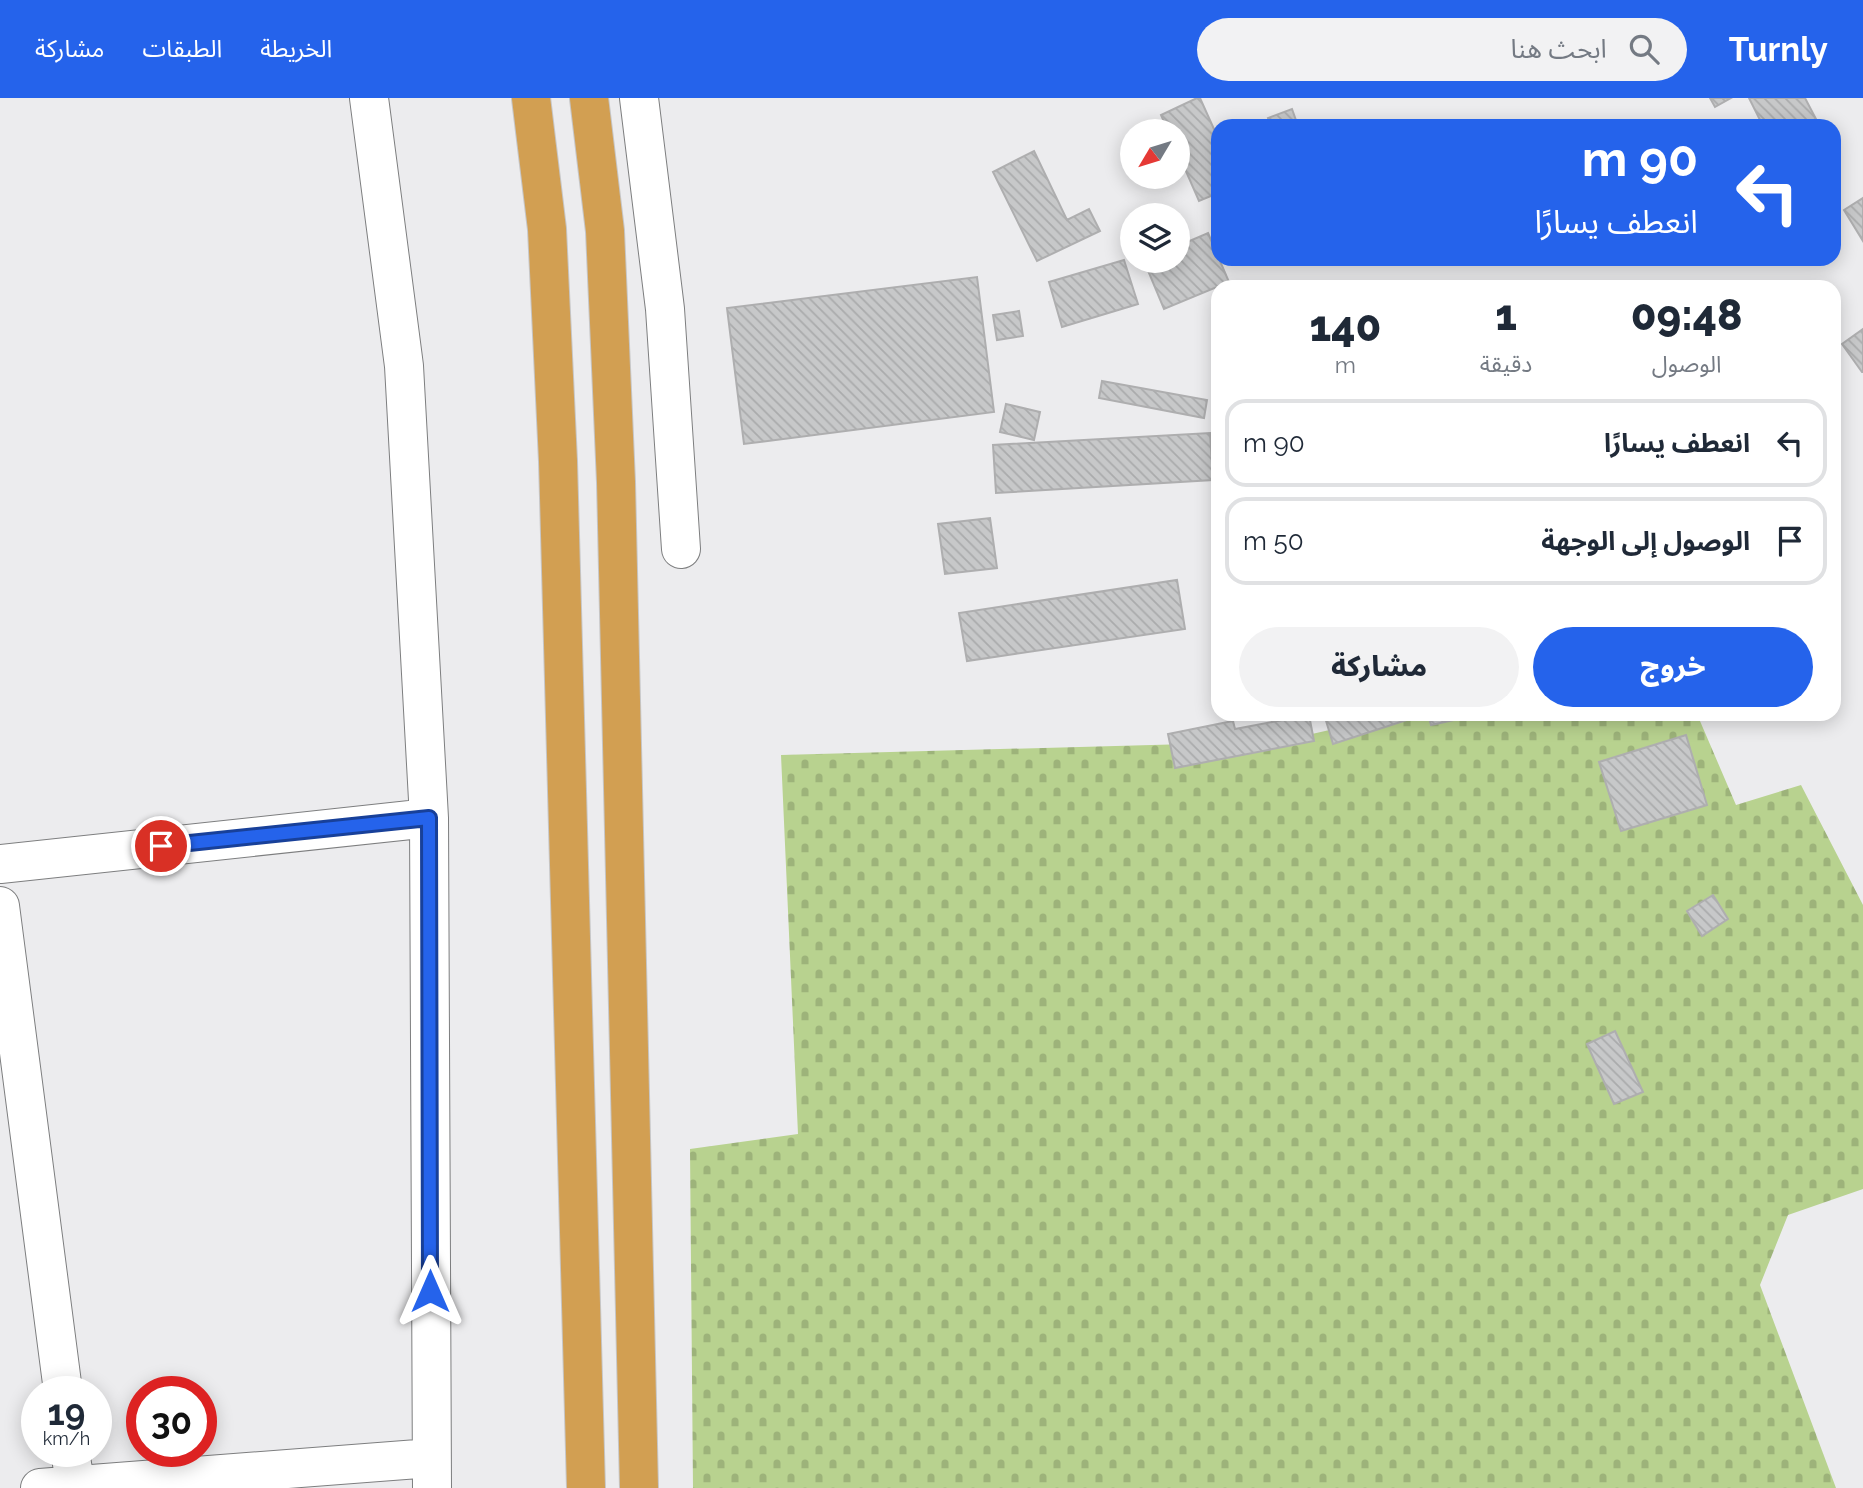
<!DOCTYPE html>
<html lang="ar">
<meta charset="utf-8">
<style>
:root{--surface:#fff;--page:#f2f2f3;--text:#1f2937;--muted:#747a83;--line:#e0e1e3;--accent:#2563eb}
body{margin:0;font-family:Raleway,"Noto Sans Arabic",sans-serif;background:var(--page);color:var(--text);direction:rtl;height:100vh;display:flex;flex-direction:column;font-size:26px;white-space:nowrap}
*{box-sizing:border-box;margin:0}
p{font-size:23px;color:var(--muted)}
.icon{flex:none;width:38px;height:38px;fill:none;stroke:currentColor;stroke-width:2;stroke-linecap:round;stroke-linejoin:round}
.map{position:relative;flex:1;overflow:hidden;direction:ltr}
.side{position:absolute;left:1211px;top:182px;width:630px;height:441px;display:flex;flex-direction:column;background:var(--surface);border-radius:21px;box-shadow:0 4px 18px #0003;direction:rtl}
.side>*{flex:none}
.hud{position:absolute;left:1211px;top:21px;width:630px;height:147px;border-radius:21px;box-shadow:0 4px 18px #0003;direction:rtl;background:#2563eb;color:#fff;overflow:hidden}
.needle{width:46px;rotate:232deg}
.controls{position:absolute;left:1120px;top:21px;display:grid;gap:14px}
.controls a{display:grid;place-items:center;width:70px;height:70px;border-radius:50%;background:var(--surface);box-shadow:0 4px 18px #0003;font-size:35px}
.speed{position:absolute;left:21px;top:1278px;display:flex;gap:14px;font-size:35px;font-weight:700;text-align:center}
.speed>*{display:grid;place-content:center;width:91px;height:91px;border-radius:50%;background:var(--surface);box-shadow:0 4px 18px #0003;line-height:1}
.speed small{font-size:18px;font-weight:400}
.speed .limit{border:10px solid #d22;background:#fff;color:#111}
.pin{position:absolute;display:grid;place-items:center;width:60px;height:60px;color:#fff;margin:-30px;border:4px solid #fff;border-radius:50%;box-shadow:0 2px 7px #0007}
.me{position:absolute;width:77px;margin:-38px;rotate:0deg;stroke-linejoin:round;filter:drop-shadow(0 0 5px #0008)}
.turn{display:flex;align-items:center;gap:24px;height:147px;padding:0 28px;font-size:32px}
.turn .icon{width:91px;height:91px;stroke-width:2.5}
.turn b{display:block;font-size:49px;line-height:60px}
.eta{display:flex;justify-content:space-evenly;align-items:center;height:119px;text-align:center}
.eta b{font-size:42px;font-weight:800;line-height:49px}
.action{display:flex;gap:14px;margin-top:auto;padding:14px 28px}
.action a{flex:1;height:80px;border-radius:42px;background:var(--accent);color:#fff;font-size:28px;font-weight:800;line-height:80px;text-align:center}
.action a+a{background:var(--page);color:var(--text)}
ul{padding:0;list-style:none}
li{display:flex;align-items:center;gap:21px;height:88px;margin:0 14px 10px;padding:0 14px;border:4px solid var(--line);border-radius:21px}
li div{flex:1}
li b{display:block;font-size:26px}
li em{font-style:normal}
header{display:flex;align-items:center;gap:42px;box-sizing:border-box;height:98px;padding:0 35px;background:var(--accent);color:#fff}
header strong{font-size:33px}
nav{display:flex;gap:38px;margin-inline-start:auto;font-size:24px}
.search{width:490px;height:63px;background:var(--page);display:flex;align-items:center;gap:18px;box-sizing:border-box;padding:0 24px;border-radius:38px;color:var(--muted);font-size:26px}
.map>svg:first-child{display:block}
.cemetery{fill:url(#cemetery-stones)}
.building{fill:url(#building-back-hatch);stroke:#aeaeaf;stroke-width:2}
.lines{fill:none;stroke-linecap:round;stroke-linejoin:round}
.minor-casing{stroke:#7d7e7f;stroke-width:40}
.trunk-casing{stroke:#c6c6c7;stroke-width:40}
.minor{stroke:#fff;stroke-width:38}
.trunk{stroke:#d29f52;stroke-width:38}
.route-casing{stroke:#184099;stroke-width:18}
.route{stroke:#2563eb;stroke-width:12}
</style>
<header>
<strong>Turnly</strong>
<div class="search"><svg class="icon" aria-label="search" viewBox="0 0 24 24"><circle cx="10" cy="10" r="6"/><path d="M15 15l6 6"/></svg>ابحث هنا</div>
<nav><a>الخريطة</a><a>الطبقات</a><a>مشاركة</a></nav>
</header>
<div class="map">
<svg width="1863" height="1390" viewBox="0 0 1863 1390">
<defs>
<pattern id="cemetery-stones" width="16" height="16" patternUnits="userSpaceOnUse" patternTransform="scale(1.75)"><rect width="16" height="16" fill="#b8d28f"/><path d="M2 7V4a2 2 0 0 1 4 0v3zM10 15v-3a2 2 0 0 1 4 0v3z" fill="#9db37a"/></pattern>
<pattern id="building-back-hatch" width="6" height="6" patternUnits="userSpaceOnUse" patternTransform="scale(1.75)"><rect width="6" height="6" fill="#c7c8c9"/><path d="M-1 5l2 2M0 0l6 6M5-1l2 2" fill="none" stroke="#aaabac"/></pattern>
</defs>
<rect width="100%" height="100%" fill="#ececee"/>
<!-- cemetery -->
<path class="cemetery" d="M1400,616H1697L1736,707L1801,687L1863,807V1091L1788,1117L1760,1187L1836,1390H693L690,1051L798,1036L781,657L1188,646L1189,664Z"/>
<!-- building -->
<path class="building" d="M1197,0H1200L1218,40V95L1199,103L1178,55V33H1168L1161,17Z
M1710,0H1731L1715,9Z
M1749,0H1805L1816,21L1801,28H1763Z
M1292,11L1298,28H1271L1268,20Z
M1034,53L1067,122L1089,111L1100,133L1037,163L993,74Z
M1863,100V143L1844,112Z
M1208,135L1229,184L1164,211L1144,163H1178V148Z
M1124,162L1138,206L1062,229L1049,184Z
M977,179L994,314L744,346L727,210Z
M1019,213L1023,238L997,242L993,217Z
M1863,231V274H1862L1842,246Z
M1102,283L1207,302L1204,320L1099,300Z
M1006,306L1040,314L1034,342L1000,334Z
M1213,324H1218V377H1214Z
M1210,335L1213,382L996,395L993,347Z
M990,420L997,470L945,476L938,426Z
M1177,482L1185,531L967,563L959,515Z
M1324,616H1419V618L1333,646Z
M1428,616H1481L1431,627Z
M1309,617L1314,643L1175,670L1168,636L1233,623L1235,631Z
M1686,637L1707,707L1621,733L1599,664Z
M1713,797L1728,821L1702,838L1687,813Z
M1615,933L1643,994L1614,1006L1587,946Z"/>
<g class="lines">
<defs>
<path id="minor" d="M369,0L404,268L429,720L432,1390
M639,0L665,211L681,451
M0,766L429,720
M0,808L63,1293
M70,1353L75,1385
M40,1390L431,1360"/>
<path id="trunk" d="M531,0L547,131L558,363L586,1390
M589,0L605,133L616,384L639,1390"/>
</defs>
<!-- minor casing -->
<use href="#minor" class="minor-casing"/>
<!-- trunk casing -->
<use href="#trunk" class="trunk-casing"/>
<!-- minor -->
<use href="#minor" class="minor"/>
<!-- trunk -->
<use href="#trunk" class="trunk"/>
</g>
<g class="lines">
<defs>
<path id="route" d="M161,748L429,720L430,1193"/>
</defs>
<!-- route casing -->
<use href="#route" class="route-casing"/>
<!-- route -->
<use href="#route" class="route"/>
</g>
</svg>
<div class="controls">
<a><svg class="needle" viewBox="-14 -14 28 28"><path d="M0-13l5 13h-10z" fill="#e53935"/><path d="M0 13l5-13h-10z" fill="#747a83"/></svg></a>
<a><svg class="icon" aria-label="layers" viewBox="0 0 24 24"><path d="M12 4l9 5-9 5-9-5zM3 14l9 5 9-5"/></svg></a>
</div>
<div class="speed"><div>19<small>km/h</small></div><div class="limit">30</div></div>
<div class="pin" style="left:161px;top:748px;background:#d93025"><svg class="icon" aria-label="arrive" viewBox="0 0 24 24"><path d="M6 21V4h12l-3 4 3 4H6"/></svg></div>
<svg class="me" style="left:430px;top:1193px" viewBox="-20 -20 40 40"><path d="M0-17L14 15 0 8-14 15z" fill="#2563eb" stroke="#fff" stroke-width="4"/></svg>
<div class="hud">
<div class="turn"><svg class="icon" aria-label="left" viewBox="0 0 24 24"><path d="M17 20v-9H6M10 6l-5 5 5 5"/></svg><div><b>90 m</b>انعطف يسارًا</div></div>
</div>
<section class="side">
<div class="eta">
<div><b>09:48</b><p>الوصول</p></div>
<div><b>1</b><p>دقيقة</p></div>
<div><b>140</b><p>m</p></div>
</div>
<ul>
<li><svg class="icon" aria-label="left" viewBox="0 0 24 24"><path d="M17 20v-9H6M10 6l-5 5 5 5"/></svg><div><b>انعطف يسارًا</b></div><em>90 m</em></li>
<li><svg class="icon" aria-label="arrive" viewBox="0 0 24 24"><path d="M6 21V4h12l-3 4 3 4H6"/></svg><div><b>الوصول إلى الوجهة</b></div><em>50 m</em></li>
</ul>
<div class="action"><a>خروج</a><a>مشاركة</a></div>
</section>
</div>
